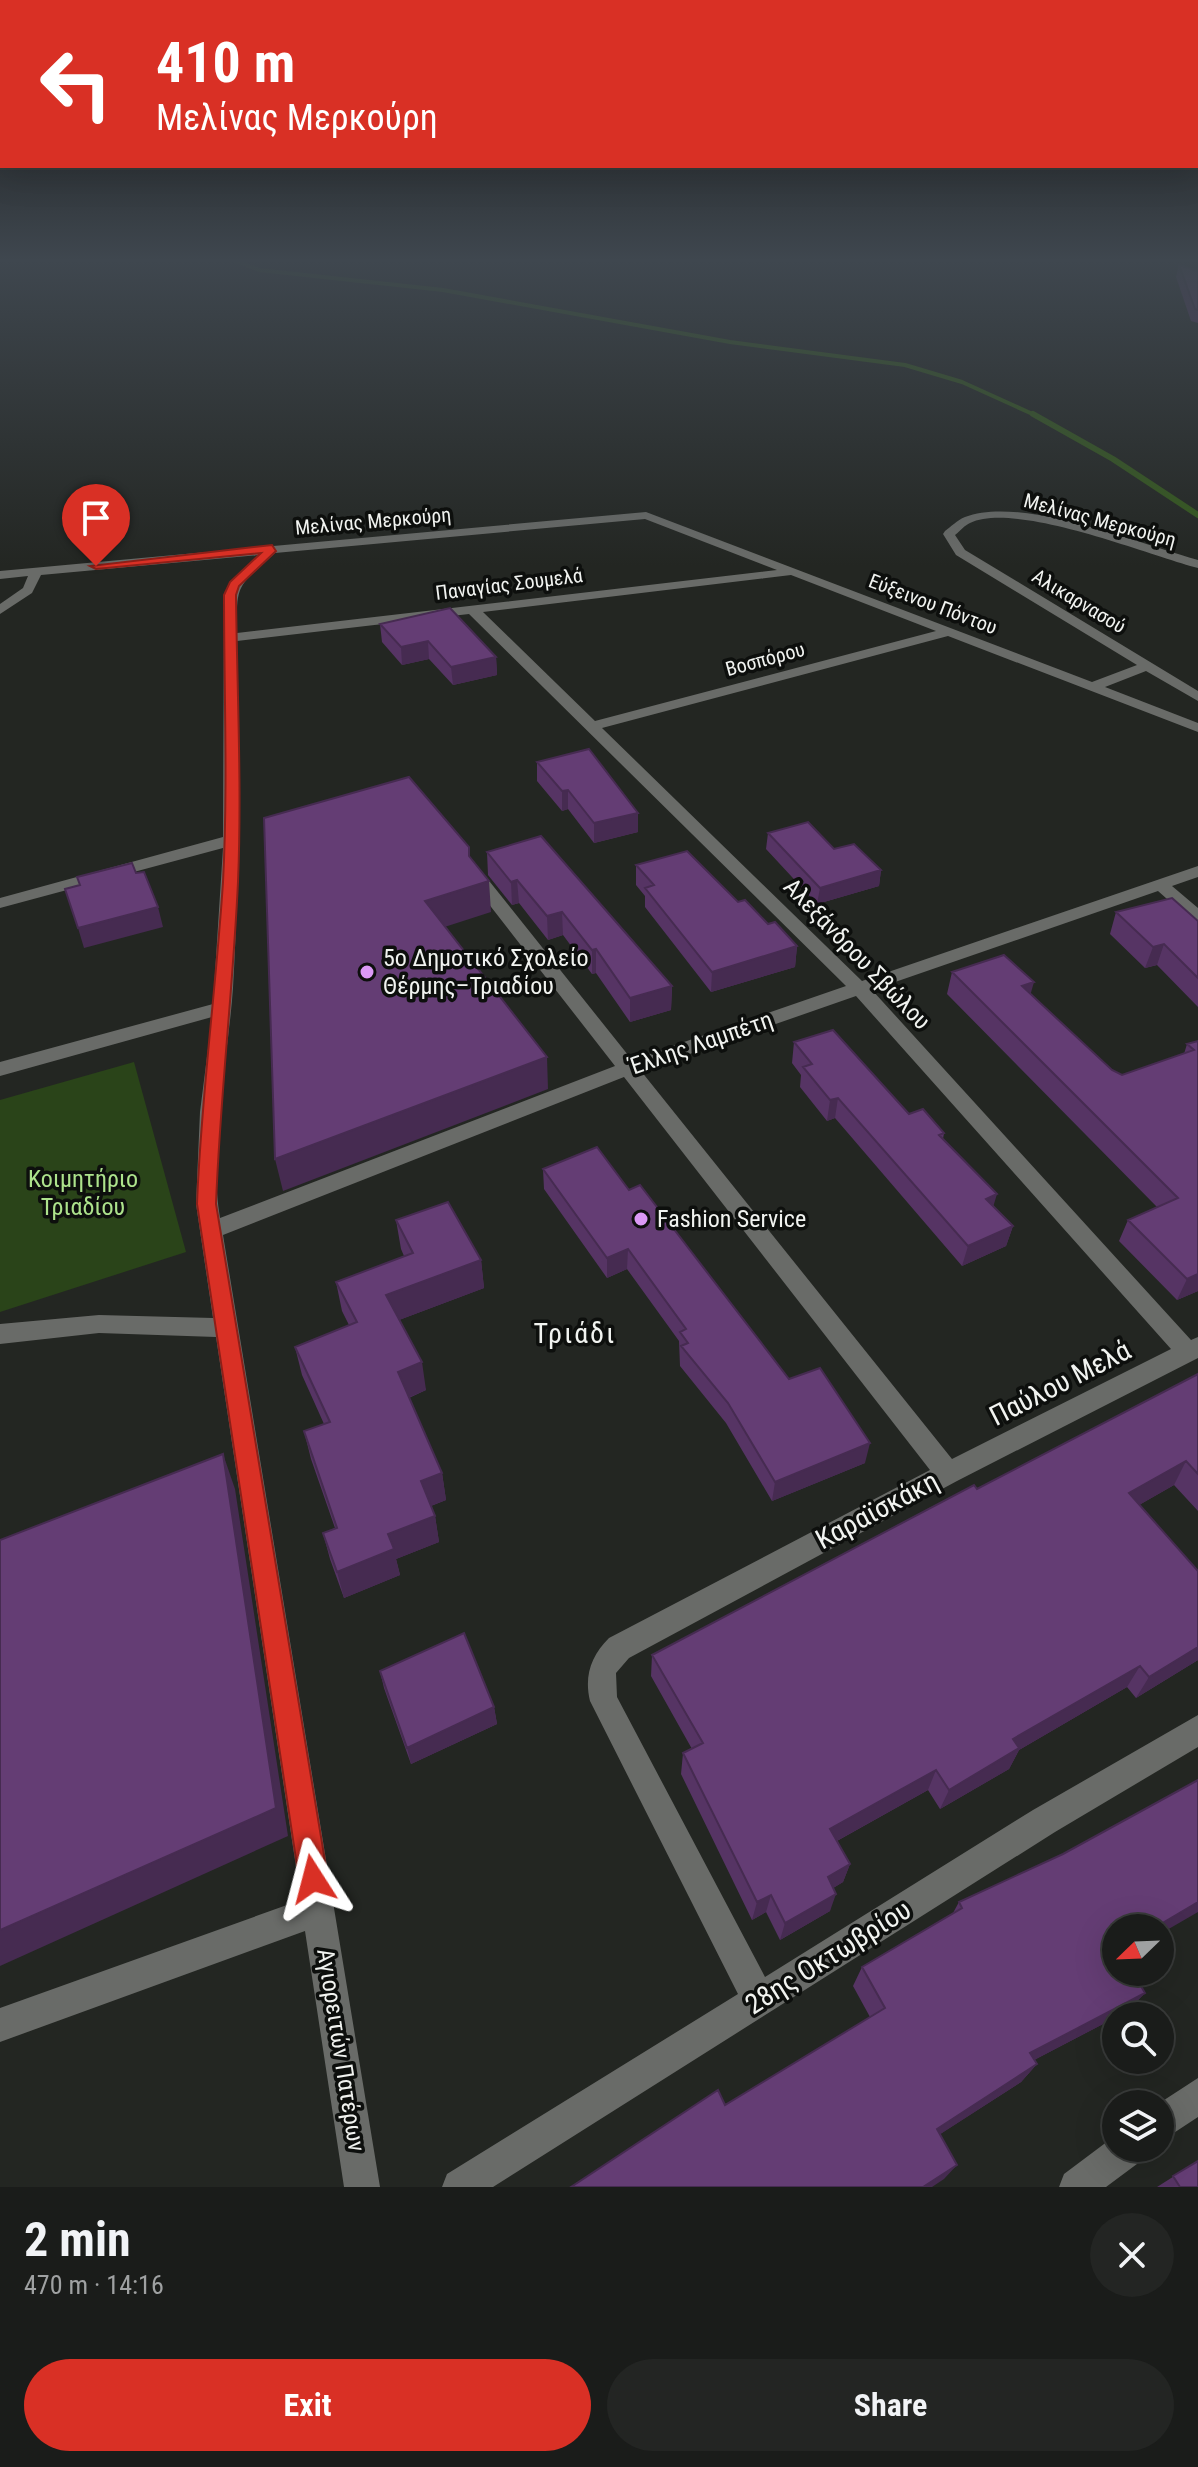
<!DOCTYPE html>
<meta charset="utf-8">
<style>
:root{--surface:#1a1c1a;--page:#232523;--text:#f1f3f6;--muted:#9fa1a2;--line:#383a39;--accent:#d93025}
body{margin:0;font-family:"Roboto Condensed",sans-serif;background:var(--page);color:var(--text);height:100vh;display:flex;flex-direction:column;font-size:30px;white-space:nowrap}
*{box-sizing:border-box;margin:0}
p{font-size:26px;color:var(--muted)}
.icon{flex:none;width:44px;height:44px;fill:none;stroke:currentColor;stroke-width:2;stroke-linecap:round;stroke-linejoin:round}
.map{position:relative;height:2187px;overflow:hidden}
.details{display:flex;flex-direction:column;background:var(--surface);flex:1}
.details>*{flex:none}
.guide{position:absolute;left:0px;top:0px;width:1198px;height:168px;box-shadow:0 8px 32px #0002,0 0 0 2px var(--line);background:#d93025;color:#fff;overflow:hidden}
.needle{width:52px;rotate:247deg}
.controls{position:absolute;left:1102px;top:1914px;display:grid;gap:16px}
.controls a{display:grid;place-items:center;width:72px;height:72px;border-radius:50%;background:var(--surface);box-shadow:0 8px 32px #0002,0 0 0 2px var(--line);font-size:40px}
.pin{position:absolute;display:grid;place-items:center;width:68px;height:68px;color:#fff;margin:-82px -34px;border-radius:50% 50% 50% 0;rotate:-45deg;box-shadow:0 0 8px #0007}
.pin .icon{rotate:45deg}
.me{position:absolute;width:88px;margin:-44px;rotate:351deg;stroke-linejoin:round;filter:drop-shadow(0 0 6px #0008)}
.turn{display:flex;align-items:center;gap:28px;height:168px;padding:0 24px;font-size:36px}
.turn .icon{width:104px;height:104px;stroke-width:2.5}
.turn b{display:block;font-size:56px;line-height:68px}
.round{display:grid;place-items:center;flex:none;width:84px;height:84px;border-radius:42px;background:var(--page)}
.headline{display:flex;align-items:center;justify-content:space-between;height:136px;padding:0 24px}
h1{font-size:48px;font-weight:700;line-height:60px}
.cta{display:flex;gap:16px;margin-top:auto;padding:16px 24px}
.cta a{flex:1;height:92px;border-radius:48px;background:var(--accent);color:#fff;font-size:32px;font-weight:700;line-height:92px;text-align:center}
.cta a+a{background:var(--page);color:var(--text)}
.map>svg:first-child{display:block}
.green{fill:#2a4419}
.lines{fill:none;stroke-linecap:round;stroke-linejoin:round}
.stream-far1{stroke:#35591c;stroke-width:4}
.stream{stroke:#35591c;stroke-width:6}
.minor{fill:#696b68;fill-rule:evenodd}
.wall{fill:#563464}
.shaded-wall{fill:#462b51}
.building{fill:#643d74;stroke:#462b51;stroke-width:2}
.route{fill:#d93025;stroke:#8d1f18;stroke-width:2}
.poi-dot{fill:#db99f5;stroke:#0d0f0d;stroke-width:3}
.labels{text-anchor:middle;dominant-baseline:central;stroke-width:7;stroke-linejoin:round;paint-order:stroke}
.far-street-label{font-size:20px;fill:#f1f3f0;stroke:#0d0f0d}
.street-label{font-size:24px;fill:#f1f3f0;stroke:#0d0f0d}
.poi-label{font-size:24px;fill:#f1f3f0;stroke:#0d0f0d;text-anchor:start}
.park-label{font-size:24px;fill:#ade38c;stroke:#0d0f0d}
.quarter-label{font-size:28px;letter-spacing:2px;fill:#f1f3f0;stroke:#0d0f0d}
.near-street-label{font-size:28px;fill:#f1f3f0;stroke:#0d0f0d}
</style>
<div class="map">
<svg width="1198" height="2187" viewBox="0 0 1198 2187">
<rect width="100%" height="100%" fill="#232622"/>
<!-- green -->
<path class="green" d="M134,1062L186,1252L0,1312V1100Z"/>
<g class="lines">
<!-- stream-far1 -->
<path class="stream-far1" d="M234,260L259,270L443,290L730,342L905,365L962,382L1037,416"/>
<!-- stream -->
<path class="stream" d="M1033,414L1113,459L1198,515"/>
<!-- minor -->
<path class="minor" d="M646,512L1092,682L1137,665L956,555L943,534L945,531C951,527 957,520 965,517C1022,495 1139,544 1198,560V568C1148,555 1016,501 970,523C965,525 960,531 955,535L965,550L1198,691V701L1146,671L1105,687L1198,723V732L948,636L602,728L862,981L1198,866V877L1172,886L1198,908V922L1192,921L1158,891L872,990L1191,1340L1198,1337V1358L957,1481L629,1658L616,1673L617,1697L765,1977L1033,1810L1198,1715V1747L1055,1832L493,2187H442L447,2174L738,1994L590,1701C584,1676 591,1656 609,1638L930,1470L624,1077L223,1235L380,2187H344L305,1931L0,2042V2008L301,1900L216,1337L99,1333L0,1344V1324L99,1315L213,1318L196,1204L200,1112L212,1017L0,1076V1062L213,1004L223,848L0,908V898L223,837L224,595L230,582L259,555L41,575L32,593L0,614V604L23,588L28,576L0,579V571ZM645,519L777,570L237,633C236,581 238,588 275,553ZM791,575L936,631L595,721L483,612ZM469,614L846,986L632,1060L486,877H474V885L615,1066L220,1218C208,1147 228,1060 233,988C240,871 238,758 237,641ZM856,996L1171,1349L952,1459L641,1071Z
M1198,2078V2117L1160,2142L1158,2104Z
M1116,2135V2148H1146L1141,2161L1106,2187H1059L1064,2174Z"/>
</g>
<!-- wall -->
<path class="wall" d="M1179,265L1198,271V323L1191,321L1176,277Z
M380,624L496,657L497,675L453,685L429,659L402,665L382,642Z
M537,762L638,832L594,843L568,809L562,811L537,781Z
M768,833L881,870L879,886L817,904L766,849Z
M487,852L672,986L671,1010L630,1022L596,973L592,974L563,935L548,940L519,903L512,905L488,875Z
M636,865L738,902L797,946L795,967L711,992L645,907V896L636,885Z
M1116,912L1198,921V1007L1157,965L1145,968L1110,934Z
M952,972L1031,994L1112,1070L1122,1075L1184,1054L1187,1044L1198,1041V1291L1177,1300L1119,1241L1128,1220L1157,1207L947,994Z
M794,1042L909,1114L944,1133L943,1139L993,1206L1013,1226L1006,1246L962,1266L835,1118L827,1121L800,1087L801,1075L792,1063Z
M543,1169L629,1190L789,1379L865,1463L772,1501L726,1423L680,1366L679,1341L627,1269L607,1278L544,1189Z
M396,1220L481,1260L484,1288L399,1320L426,1390L409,1398L442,1473L446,1500L431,1506L435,1516L439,1542L396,1559L400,1575L344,1598L330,1559L323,1533L335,1528L311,1459L304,1431L324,1424L302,1375L295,1347L349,1325L342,1311L336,1282L404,1256L401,1249Z
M1198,1374V1511L1174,1485L1139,1505L1198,1571V1660L1136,1698L1127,1687L1019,1750L1009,1769L940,1809L928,1790L837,1841L850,1864L843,1882L833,1888L830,1911L780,1940L766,1912L752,1920L681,1774L683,1753L692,1749L651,1676L652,1655L977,1489Z
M380,1671L494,1707L497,1724L411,1764L384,1688Z
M959,1902L1116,1928V1972L1145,1993L1126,2012L1034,2060L1037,2064L1021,2082L940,2134L944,2179L725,2105L870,2017L853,1986L862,1967L953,1913Z
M1198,2161V2187H1157Z"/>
<!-- shaded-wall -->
<path class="shaded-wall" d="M428,641L429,659L402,665L401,647Z
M496,657L497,675L453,685L451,667Z
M568,790V809L562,811V791Z
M638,813V832L594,843V823Z
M881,870L879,886L817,904L820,888Z
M517,880L519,903L512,905L511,882Z
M489,881L491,912L429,932L425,901Z
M158,907L163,927L84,948L78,928Z
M562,912L563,935L548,940L547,916Z
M1164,944L1157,965L1145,968L1153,947Z
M797,946L795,967L711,992L712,972Z
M596,949V973L592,974V950Z
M1034,982L1028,1003L1022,986Z
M672,986L671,1010L630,1022V998Z
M547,1057L548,1089L283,1191L275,1159Z
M838,1098L835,1118L827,1121L830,1100Z
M997,1194L991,1214L986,1199Z
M1013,1226L1006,1246L962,1266L968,1246Z
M628,1249L627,1269L607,1278V1258Z
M481,1260L484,1288L391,1323L386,1295Z
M1198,1274V1291L1177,1300L1187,1279Z
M422,1362L426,1390L403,1400L398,1372Z
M870,1443L865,1463L772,1501L775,1482Z
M223,1454L235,1489L288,1836L0,1966V1930Z
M1186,1461L1174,1485L1118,1517L1129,1493Z
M442,1473L446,1500L425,1508L421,1481Z
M435,1516L439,1542L396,1559L400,1575L344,1598L337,1572L388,1534Z
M1198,1647V1660L1136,1698L1149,1677Z
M1140,1666L1127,1687L1019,1750L1009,1769L940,1809L949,1790L1013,1739Z
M494,1707L497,1724L411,1764L407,1748Z
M936,1770L928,1790L824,1848L830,1829Z
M850,1864L843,1882L822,1895L828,1877Z
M836,1894L830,1911L780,1940L785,1923Z
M771,1895L766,1912L752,1920L757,1902Z
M1198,1902V1912L1160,1934V1928H1154Z
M1145,1993L1126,2012L1015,2070L1030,2053Z
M1037,2064L1021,2082L925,2144L937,2129Z
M957,2165L944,2179L932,2187H923Z"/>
<!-- building -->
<path class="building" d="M1179,265L1198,271V310L1195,309Z
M450,608L496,657L451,667L428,641L401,647L380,624Z
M589,749L638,813L594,823L568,790L562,791L537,762Z
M409,777L469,847V856L489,881L425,901L547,1057L275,1159L264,818Z
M808,822L834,849L854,844L881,870L820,888L768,833Z
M541,836L672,986L630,998L596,949L592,950L562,912L547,916L517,880L511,882L487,852Z
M687,851L738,902L745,900L768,924L775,922L797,946L712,972L645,888L654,885L636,865Z
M132,863L136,873L144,872L158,907L78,928L65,889L80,885L77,877Z
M1172,898L1198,921V978L1164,944L1153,947L1116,912Z
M1004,955L1034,982L1022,986L1112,1070L1122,1075L1194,1050L1187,1044L1198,1041V1274L1187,1279L1128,1220L1178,1198L952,972Z
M833,1030L909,1114L923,1109L944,1133L939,1135L997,1194L986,1199L1013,1226L968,1246L838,1098L830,1100L803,1067L812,1064L794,1042Z
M597,1147L629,1190L640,1185L789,1379L820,1368L870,1443L775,1482L728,1403L681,1346L688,1343L680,1332L686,1329L628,1249L607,1258L543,1169Z
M448,1202L481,1260L386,1295L422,1362L398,1372L442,1473L421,1481L435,1516L388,1534L394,1549L337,1572L323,1533L337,1528L304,1431L330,1422L295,1347L357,1322L336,1282L413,1253L396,1220Z
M1198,1374V1474L1186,1461L1129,1493L1198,1571V1647L1149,1677L1140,1666L1013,1739L1019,1748L949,1790L936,1770L830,1829L850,1864L828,1877L836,1894L785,1923L771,1895L757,1902L683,1753L703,1743L652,1655L974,1485L977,1489Z
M223,1454L276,1808L0,1930V1540Z
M464,1633L494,1707L407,1748L380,1671Z
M1198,1780V1902L1154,1928H1116V1972H1133L1145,1993L1030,2053L1037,2064L937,2129L957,2165L923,2187H571L718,2090L725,2105L885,2008L862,1967L962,1908L959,1902L1063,1854Z
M1198,2161V2187H1180L1173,2176Z"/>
<!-- sky -->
<linearGradient id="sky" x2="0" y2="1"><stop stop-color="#131513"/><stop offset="0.46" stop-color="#3f474f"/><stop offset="1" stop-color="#3f474f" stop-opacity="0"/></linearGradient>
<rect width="1198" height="566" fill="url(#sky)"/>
<!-- route -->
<path class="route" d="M272,545L276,551L239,586L236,595C237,690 242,787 238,882C233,990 220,1097 216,1204L328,1879L324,1889L313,1893L303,1889L299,1879L197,1204C201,1097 216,990 223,882C228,787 224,690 224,595L230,582L261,553L96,569L90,566Z"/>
<!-- markers -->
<g class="poi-dot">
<circle cx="367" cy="972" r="8"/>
<circle cx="641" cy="1219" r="8"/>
</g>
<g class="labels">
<!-- far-street labels -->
<g class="far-street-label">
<text transform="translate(1100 520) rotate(15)">Μελίνας Μερκούρη</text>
<text transform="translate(373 521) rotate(-5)">Μελίνας Μερκούρη</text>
<text transform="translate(509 584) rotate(-7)">Παναγίας Σουμελά</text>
<text transform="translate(1079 601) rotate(31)">Αλικαρνασού</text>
<text transform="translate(933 604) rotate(21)">Εύξεινου Πόντου</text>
<text transform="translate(765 659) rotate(-15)">Βοσπόρου</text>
</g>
<!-- street labels -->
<g class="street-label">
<text transform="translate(857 954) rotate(46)">Αλεξάνδρου Σβώλου</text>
<text transform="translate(701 1043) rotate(-19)">Έλλης Λαμπέτη</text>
<text transform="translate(341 2050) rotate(81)">Αγιορειτών Πατέρων</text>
</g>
<!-- poi labels -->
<g class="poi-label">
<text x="383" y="958">5ο Δημοτικό Σχολείο<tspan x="383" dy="28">Θέρμης–Τριαδίου</tspan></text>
<text x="657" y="1219">Fashion Service</text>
</g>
<!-- park labels -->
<g class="park-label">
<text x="83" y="1179">Κοιμητήριο<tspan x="83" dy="28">Τριαδίου</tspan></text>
</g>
<!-- quarter labels -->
<g class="quarter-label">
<text x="575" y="1333">Τριάδι</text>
</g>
<!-- near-street labels -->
<g class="near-street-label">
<text transform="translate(1060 1383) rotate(-27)">Παύλου Μελά</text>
<text transform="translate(877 1510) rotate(-28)">Καραϊσκάκη</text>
<text transform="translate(828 1957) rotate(-32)">28ης Οκτωβρίου</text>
</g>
</g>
</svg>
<div class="controls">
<a><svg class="needle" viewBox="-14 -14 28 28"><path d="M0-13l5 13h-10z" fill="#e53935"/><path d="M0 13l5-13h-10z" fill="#9fa1a2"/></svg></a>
<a><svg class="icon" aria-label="search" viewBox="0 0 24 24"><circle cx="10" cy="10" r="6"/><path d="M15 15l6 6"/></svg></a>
<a><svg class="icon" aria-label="layers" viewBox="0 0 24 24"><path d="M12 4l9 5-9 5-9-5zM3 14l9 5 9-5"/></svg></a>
</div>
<div class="pin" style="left:96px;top:566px;background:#d93025"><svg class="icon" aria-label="arrive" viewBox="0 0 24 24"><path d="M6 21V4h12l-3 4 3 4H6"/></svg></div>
<svg class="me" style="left:313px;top:1879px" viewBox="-20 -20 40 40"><path d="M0-17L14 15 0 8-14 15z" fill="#d93025" stroke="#fff" stroke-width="4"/></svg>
<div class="guide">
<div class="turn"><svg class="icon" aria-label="left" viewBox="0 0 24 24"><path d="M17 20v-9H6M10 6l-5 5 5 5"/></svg><div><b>410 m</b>Μελίνας Μερκούρη</div></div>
</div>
</div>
<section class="details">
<div class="headline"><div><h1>2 min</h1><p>470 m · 14:16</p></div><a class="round"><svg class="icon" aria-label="close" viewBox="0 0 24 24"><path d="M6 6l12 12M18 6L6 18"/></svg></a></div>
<div class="cta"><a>Exit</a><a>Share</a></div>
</section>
